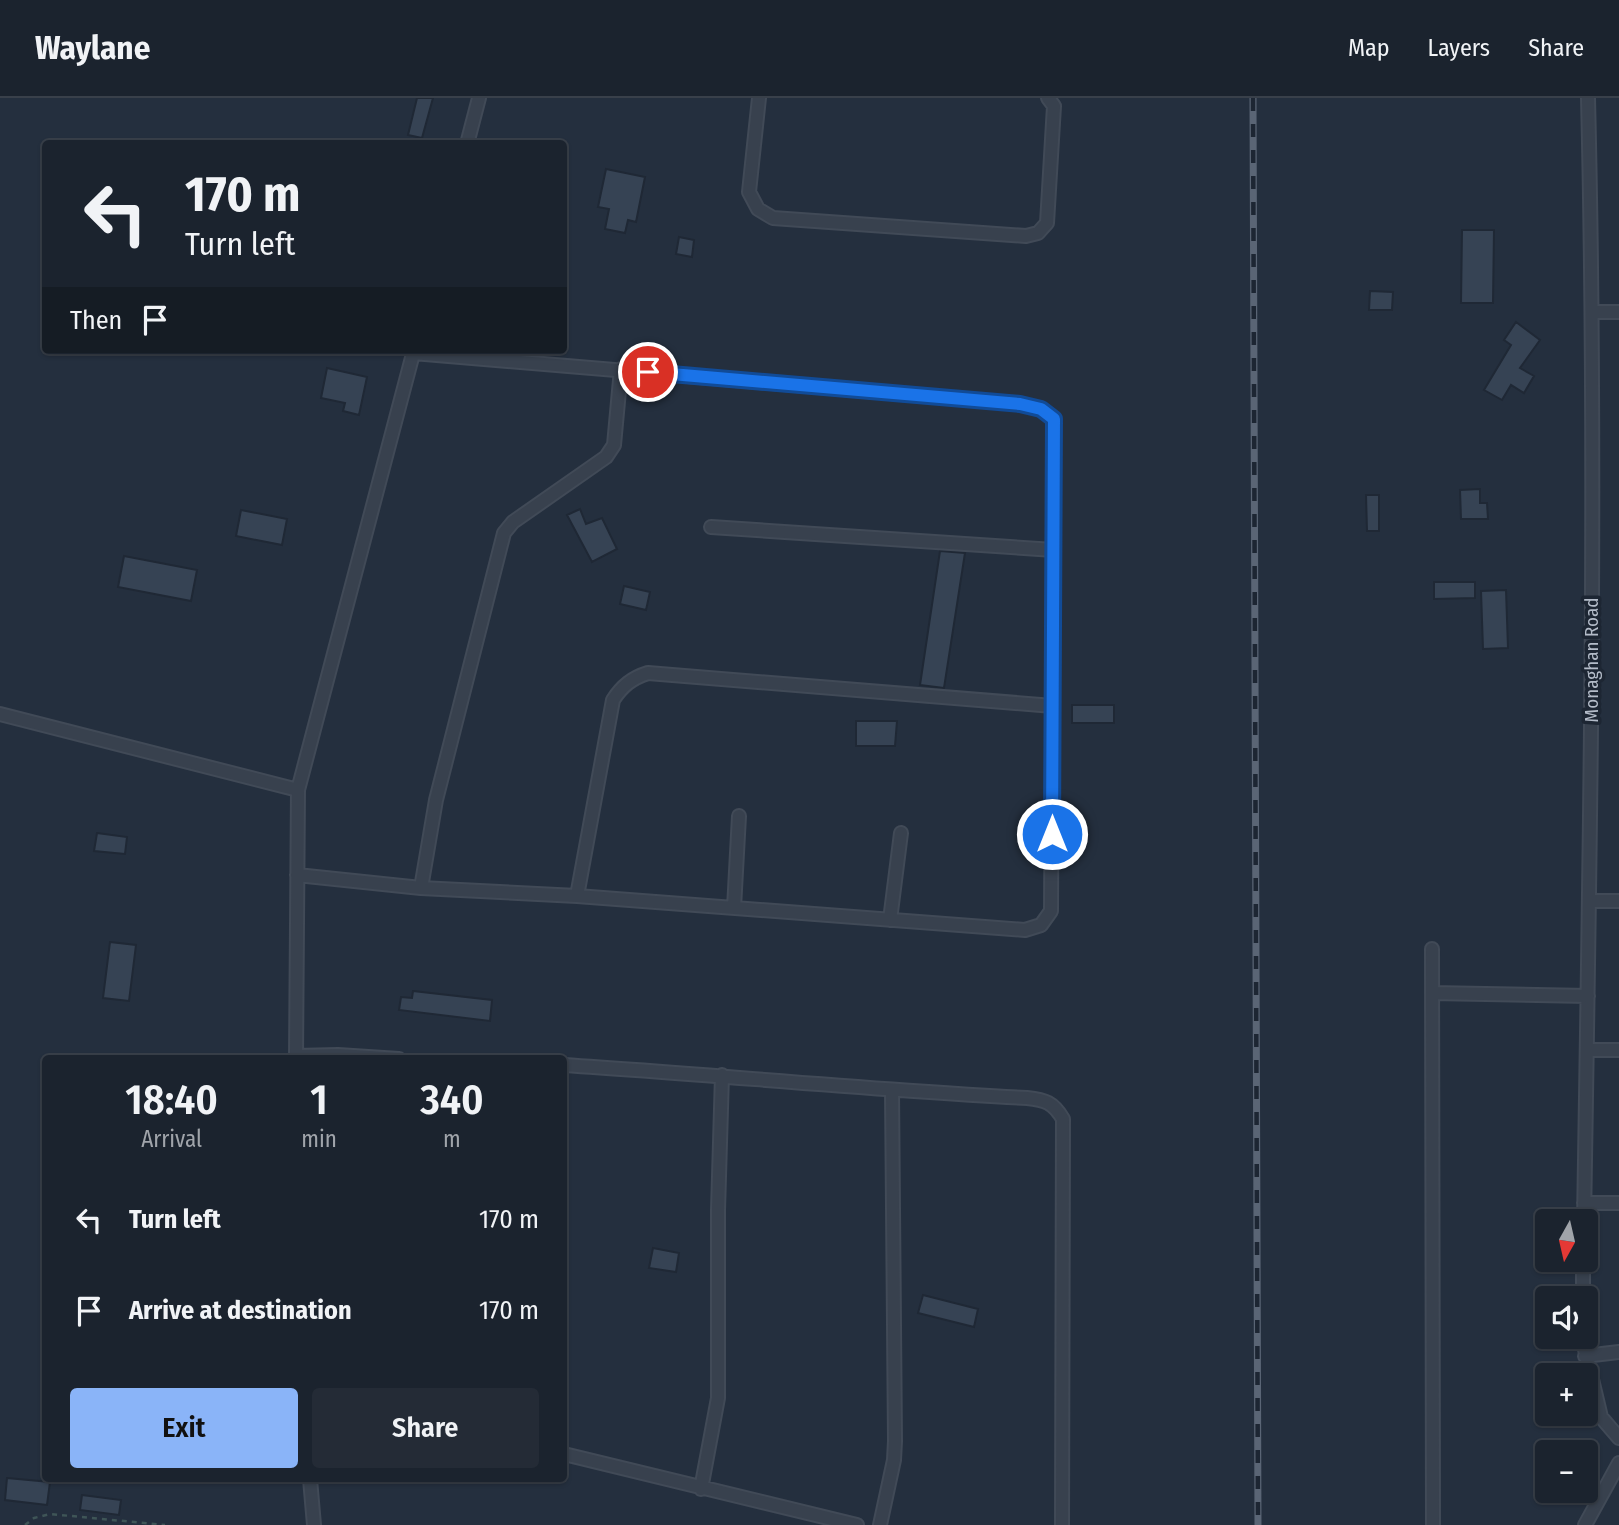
<!DOCTYPE html>
<meta charset="utf-8">
<style>
:root{--surface:#1b232e;--page:#242b36;--text:#f1f3f6;--muted:#a0a4aa;--line:#39404a;--accent:#8ab4f8}
body{margin:0;font-family:"Fira Sans Condensed",sans-serif;background:var(--page);color:var(--text);height:100vh;display:flex;flex-direction:column;font-size:26px;white-space:nowrap}
*{box-sizing:border-box;margin:0}
p{font-size:23px;color:var(--muted)}
.icon{flex:none;width:38px;height:38px;fill:none;stroke:currentColor;stroke-width:2;stroke-linecap:round;stroke-linejoin:round}
.map{position:relative;flex:1;overflow:hidden}
.sheet{position:absolute;left:42px;top:957px;width:525px;height:427px;display:flex;flex-direction:column;background:var(--surface);border-radius:7px;box-shadow:0 2px 5px #0004,0 0 0 2px var(--line)}
.sheet>*{flex:none}
.top-card{position:absolute;left:42px;top:42px;width:525px;height:214px;border-radius:7px;box-shadow:0 2px 5px #0004,0 0 0 2px var(--line);background:#1b232e;color:var(--text);overflow:hidden}
.needle{width:46px;rotate:188deg}
.tools{position:absolute;left:1535px;top:1111px;display:grid;gap:14px}
.tools a{display:grid;place-items:center;width:63px;height:63px;border-radius:7px;background:var(--surface);box-shadow:0 2px 5px #0004,0 0 0 2px var(--line);font-size:35px}
.pin{position:absolute;display:grid;place-items:center;width:60px;height:60px;color:#fff;margin:-30px;border:4px solid #fff;border-radius:50%;box-shadow:0 2px 7px #0007}
.me{position:absolute;width:77px;margin:-38px;rotate:0deg;stroke-linejoin:round;filter:drop-shadow(0 0 5px #0008)}
.turn{display:flex;align-items:center;gap:24px;height:147px;padding:0 28px;font-size:32px}
.turn .icon{width:91px;height:91px;stroke-width:2.5}
.turn b{display:block;font-size:49px;line-height:60px}
.then{display:flex;align-items:center;height:66px;padding:0 28px;background:#0003;gap:14px;font-size:26px}
.eta{display:flex;justify-content:space-evenly;align-items:center;height:119px;text-align:center}
.eta b{font-size:42px;font-weight:600;line-height:49px}
.action{display:flex;gap:14px;margin-top:auto;padding:14px 28px}
.action a{flex:1;height:80px;border-radius:7px;background:var(--accent);color:#111;font-size:28px;font-weight:600;line-height:80px;text-align:center}
.action a+a{background:var(--page);color:var(--text)}
ul{padding:0;list-style:none}
li{display:flex;align-items:center;gap:21px;height:91px;padding:0 28px}
li div{flex:1}
li b{display:block;font-size:26px}
li em{font-style:normal}
header{display:flex;align-items:center;gap:42px;box-sizing:border-box;height:98px;padding:0 35px;background:var(--surface);border-bottom:2px solid var(--line)}
header strong{font-size:33px}
nav{display:flex;gap:38px;margin-inline-start:auto;font-size:24px}
.map>svg:first-child{display:block}
.building{fill:#364354;stroke:#1f2835;stroke-width:2}
.lines{fill:none;stroke-linecap:round;stroke-linejoin:round}
.minor-casing{stroke:#414a57;stroke-width:16}
.path{stroke:#3f5557;stroke-width:2.5;stroke-dasharray:5 5;stroke-linecap:butt}
.minor{stroke:#38414e;stroke-width:12}
.rail-casing{stroke:#5a6575;stroke-width:7}
.rail{stroke:#1d2633;stroke-width:4.5;stroke-dasharray:13;stroke-linecap:butt}
.route-casing{stroke:#114b97;stroke-width:18}
.route{stroke:#1a73e8;stroke-width:12}
.labels{text-anchor:middle;dominant-baseline:central;stroke-width:7;stroke-linejoin:round;paint-order:stroke}
.street-label{font-size:19px;fill:#b4bcc9;stroke:#1d2633}
</style>
<header>
<strong>Waylane</strong>
<nav><a>Map</a><a>Layers</a><a>Share</a></nav>
</header>
<div class="map">
<svg width="1619" height="1427" viewBox="0 0 1619 1427">
<rect width="100%" height="100%" fill="#242f3e"/>
<!-- building -->
<path class="building" d="M417,0H433L422,40L408,37Z
M606,71L645,79L636,124L628,122L625,135L605,131L609,111L598,109Z
M1462,132H1494L1493,205H1461Z
M679,139L694,142L692,159L676,156Z
M1370,193L1393,194L1392,212H1369Z
M1516,224L1540,242L1520,270L1534,278L1524,295L1511,287L1502,302L1484,292L1511,247L1504,242Z
M327,270L367,279L359,317L343,313L345,305L321,300Z
M1480,391V405H1487L1488,421H1461L1460,392Z
M1366,397H1379V433H1367Z
M580,411L586,426L602,420L617,451L592,464L567,417Z
M241,412L287,421L282,447L236,438Z
M940,453L965,455L944,590L920,587Z
M124,458L197,472L191,503L118,489Z
M1434,484H1475V500L1434,501Z
M624,488L650,494L646,512L620,506Z
M1506,492L1508,550L1483,551L1481,493Z
M1072,607H1114V625H1072Z
M856,623H897L895,648H856Z
M97,735L127,739L125,756L94,753Z
M110,844L136,847L129,903L103,900Z
M413,893L492,902L490,923L399,912L401,899L412,900Z
M653,1150L679,1155L676,1174L649,1170Z
M923,1197L978,1211L974,1229L918,1215Z
M7,1380L50,1384L47,1407L5,1402Z
M82,1397L121,1402L119,1417L80,1412Z"/>
<g class="lines">
<defs>
<path id="minor" d="M759,0L749,94L758,111L773,120L1026,138L1038,135L1047,125L1054,8L1048,0
M467,46L479,0
M1593,214H1619
M711,429L1054,452
M0,616L298,692
M297,777L421,790L577,798L1025,832L1041,827L1051,813L1054,321L1041,311L1020,306L413,255
M421,790L436,702L504,435L513,424L606,359L614,347L621,271
M577,798L613,602C622,588 632,580 648,575L1053,608
M1589,803H1619
M734,810L739,718
M890,822L901,735
M1432,851L1433,1427
M1432,895L1588,898
M1587,952H1619
M296,958L338,957L399,961
M296,961L298,692L414,252
M564,967C718,977 872,992 1027,1000C1045,1002 1053,1004 1063,1021L1062,1427
M1584,1105H1619
M1584,1124C1590,749 1597,374 1588,0
M1583,1200V1162
M1582,1239L1601,1319L1619,1340
M1585,1258L1619,1254
M564,1356L857,1427
M310,1381L314,1427
M701,1391L718,1300V1112L722,977
M880,1427L894,1362L895,1343L892,993
M1585,1427L1619,1365"/>
</defs>
<!-- minor casing -->
<use href="#minor" class="minor-casing"/>
<!-- path -->
<path class="path" d="M25,1427L34,1420L50,1416L165,1427"/>
<!-- minor -->
<use href="#minor" class="minor"/>
<defs>
<path id="rail" d="M1253,0L1258,1427"/>
</defs>
<!-- rail casing -->
<use href="#rail" class="rail-casing"/>
<!-- rail -->
<use href="#rail" class="rail"/>
</g>
<g class="lines">
<defs>
<path id="route" d="M648,274L1020,306L1041,311L1054,321L1052,736"/>
</defs>
<!-- route casing -->
<use href="#route" class="route-casing"/>
<!-- route -->
<use href="#route" class="route"/>
</g>
<g class="labels">
<!-- street labels -->
<g class="street-label">
<text transform="translate(1591 562) rotate(-90)">Monaghan Road</text>
</g>
</g>
</svg>
<div class="tools">
<a><svg class="needle" viewBox="-14 -14 28 28"><path d="M0-13l5 13h-10z" fill="#e53935"/><path d="M0 13l5-13h-10z" fill="#a0a4aa"/></svg></a>
<a><svg class="icon" aria-label="sound" viewBox="0 0 24 24"><path d="M4 9h4l5-4v14l-5-4H4zM17 9q2 3 0 6"/></svg></a>
<a>+</a>
<a>−</a>
</div>
<div class="pin" style="left:648px;top:274px;background:#d93025"><svg class="icon" aria-label="arrive" viewBox="0 0 24 24"><path d="M6 21V4h12l-3 4 3 4H6"/></svg></div>
<svg class="me" style="left:1052px;top:736px" viewBox="-20 -20 40 40"><circle r="17" fill="#1a73e8" stroke="#fff" stroke-width="3"/><path d="M0-11L8 9 0 5-8 9z" fill="#fff"/></svg>
<div class="top-card">
<div class="turn"><svg class="icon" aria-label="left" viewBox="0 0 24 24"><path d="M17 20v-9H6M10 6l-5 5 5 5"/></svg><div><b>170 m</b>Turn left</div></div>
<div class="then">Then<svg class="icon" aria-label="arrive" viewBox="0 0 24 24"><path d="M6 21V4h12l-3 4 3 4H6"/></svg></div>
</div>
<section class="sheet">
<div class="eta">
<div><b>18:40</b><p>Arrival</p></div>
<div><b>1</b><p>min</p></div>
<div><b>340</b><p>m</p></div>
</div>
<ul>
<li><svg class="icon" aria-label="left" viewBox="0 0 24 24"><path d="M17 20v-9H6M10 6l-5 5 5 5"/></svg><div><b>Turn left</b></div><em>170 m</em></li>
<li><svg class="icon" aria-label="arrive" viewBox="0 0 24 24"><path d="M6 21V4h12l-3 4 3 4H6"/></svg><div><b>Arrive at destination</b></div><em>170 m</em></li>
</ul>
<div class="action"><a>Exit</a><a>Share</a></div>
</section>
</div>
